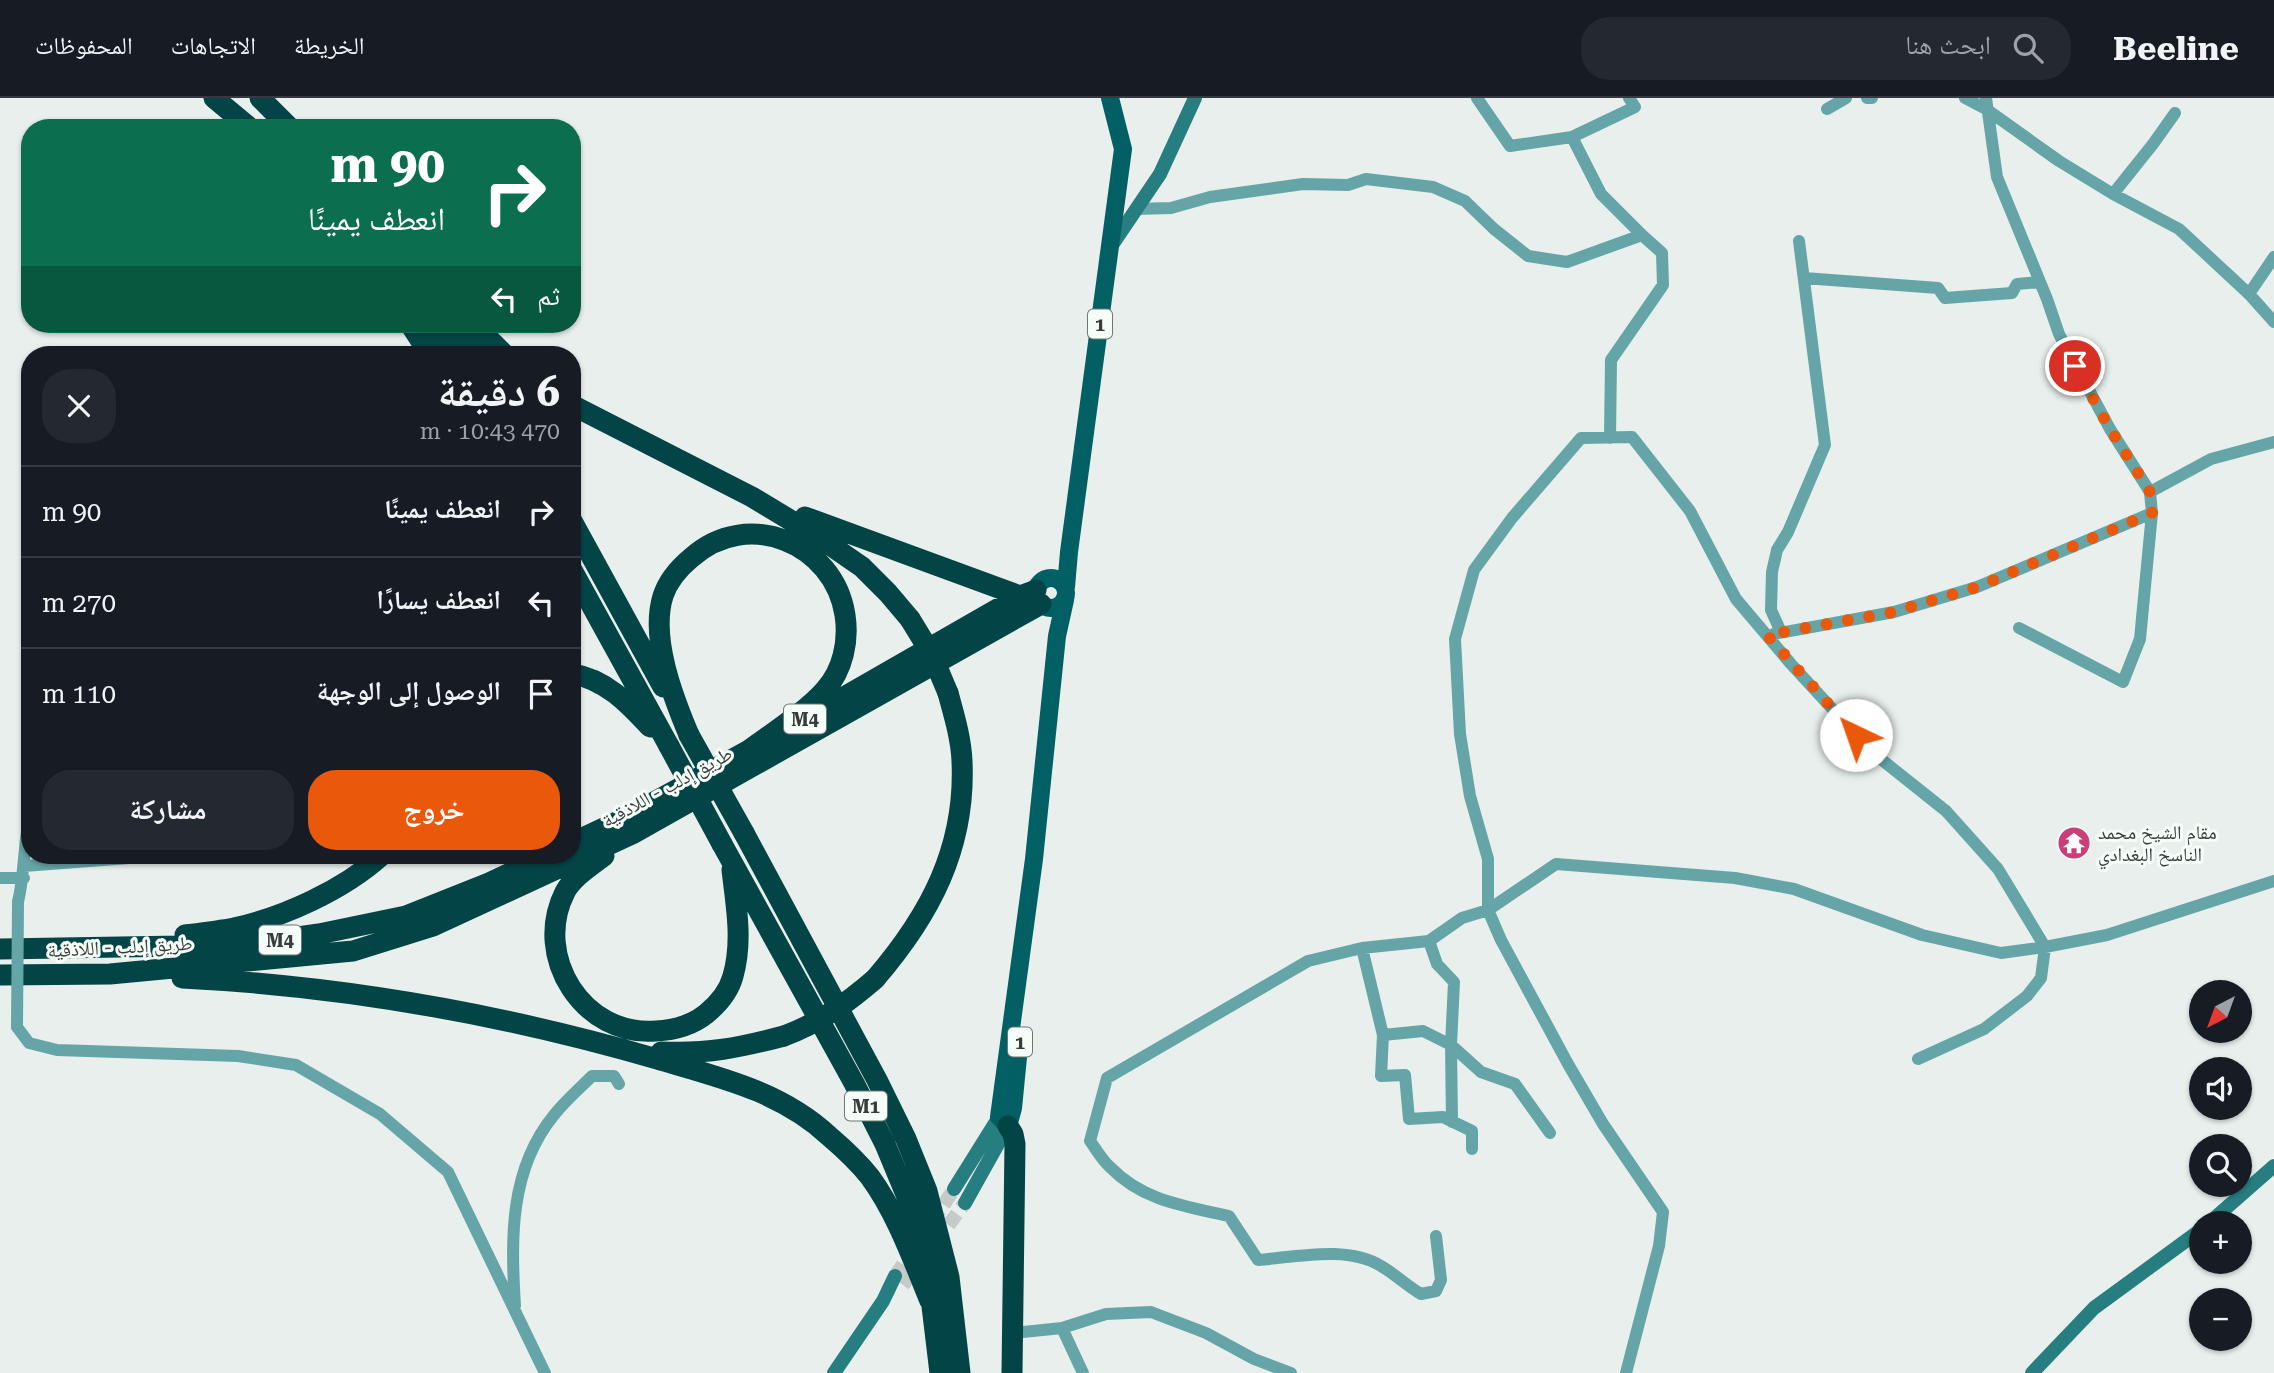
<!DOCTYPE html>
<html lang="ar">
<meta charset="utf-8">
<style>
:root{--surface:#171b24;--page:#242831;--text:#f1f3f6;--muted:#9ea1a6;--line:#363941;--accent:#ea580c}
body{margin:0;font-family:"Roboto Serif","Noto Naskh Arabic",serif;background:var(--page);color:var(--text);direction:rtl;height:100vh;display:flex;flex-direction:column;font-size:26px;white-space:nowrap}
*{box-sizing:border-box;margin:0}
p{font-size:23px;color:var(--muted)}
.icon{flex:none;width:38px;height:38px;fill:none;stroke:currentColor;stroke-width:2;stroke-linecap:round;stroke-linejoin:round}
.map{position:relative;flex:1;overflow:hidden;direction:ltr}
.panel{position:absolute;left:21px;top:248px;width:560px;height:518px;display:flex;flex-direction:column;background:var(--surface);border-radius:28px;box-shadow:0 2px 5px #0004;direction:rtl}
.panel>*{flex:none}
.banner{position:absolute;left:21px;top:21px;width:560px;height:214px;border-radius:28px;box-shadow:0 2px 5px #0004;direction:rtl;background:#0b6e4f;color:#fff;overflow:hidden}
.needle{width:46px;rotate:221deg}
.buttons{position:absolute;left:2189px;top:882px;display:grid;gap:14px}
.buttons a{display:grid;place-items:center;width:63px;height:63px;border-radius:50%;background:var(--surface);box-shadow:0 2px 5px #0004;font-size:35px}
.pin{position:absolute;display:grid;place-items:center;width:60px;height:60px;color:#fff;margin:-30px;border:4px solid #fff;border-radius:50%;box-shadow:0 2px 7px #0007}
.me{position:absolute;width:77px;margin:-38px;rotate:318deg;stroke-linejoin:round;filter:drop-shadow(0 0 5px #0008)}
.turn{display:flex;align-items:center;gap:24px;height:147px;padding:0 21px;font-size:32px}
.turn .icon{width:91px;height:91px;stroke-width:2.5}
.turn b{display:block;font-size:49px;line-height:60px}
.then{display:flex;align-items:center;height:66px;padding:0 21px;background:#0003;gap:14px;font-size:26px}
.round{display:grid;place-items:center;flex:none;width:74px;height:74px;border-radius:28px;background:var(--page)}
.headline{display:flex;align-items:center;justify-content:space-between;height:119px;padding:0 21px}
h1{font-size:42px;font-weight:700;line-height:52px}
.action{display:flex;gap:14px;margin-top:auto;padding:14px 21px}
.action a{flex:1;height:80px;border-radius:28px;background:var(--accent);color:#fff;font-size:28px;font-weight:700;line-height:80px;text-align:center}
.action a+a{background:var(--page);color:var(--text)}
ul{padding:0;list-style:none}
li{display:flex;align-items:center;gap:21px;height:91px;padding:0 21px;border-top:2px solid var(--line)}
li div{flex:1}
li b{display:block;font-size:26px}
li em{font-style:normal}
header{display:flex;align-items:center;gap:42px;box-sizing:border-box;height:98px;padding:0 35px;background:var(--surface);border-bottom:2px solid var(--line)}
header strong{font-size:33px}
nav{display:flex;gap:38px;margin-inline-start:auto;font-size:24px}
.search{width:490px;height:63px;background:var(--page);display:flex;align-items:center;gap:18px;box-sizing:border-box;padding:0 24px;border-radius:28px;color:var(--muted);font-size:26px}
.map>svg:first-child{display:block}
.lines{fill:none;stroke-linecap:round;stroke-linejoin:round}
.secondary-tunnel{stroke:#c5cbc8;stroke-width:14;stroke-dasharray:14 7;stroke-linecap:butt}
.street{stroke:#65a5a7;stroke-width:12}
.secondary{stroke:#277e81;stroke-width:14}
.primary{stroke:#025f63;stroke-width:18}
.highway{stroke:#034547;stroke-width:21}
.street-bridge{stroke:#65a5a7;stroke-width:12}
.highway-bridge{stroke:#034547;stroke-width:21}
.route{stroke:#ea580c;stroke-width:12;stroke-dasharray:0 21.6}
.labels{text-anchor:middle;dominant-baseline:central;stroke-width:6;stroke-linejoin:round;paint-order:stroke}
.shield{fill:#f5fdf9;stroke:#717673;stroke-width:2}
.shield-label{font-size:18px;font-weight:bold;fill:#393c3a}
.street-label{font-size:19px;fill:#393c3a;stroke:#f5fdf9}
.poi-label{font-size:19px;fill:#393c3a;stroke:#f5fdf9;text-anchor:start}
</style>
<header>
<strong>Beeline</strong>
<div class="search"><svg class="icon" aria-label="search" viewBox="0 0 24 24"><circle cx="10" cy="10" r="6"/><path d="M15 15l6 6"/></svg>ابحث هنا</div>
<nav><a>الخريطة</a><a>الاتجاهات</a><a>المحفوظات</a></nav>
</header>
<div class="map">
<svg width="2274" height="1275" viewBox="0 0 2274 1275">
<rect width="100%" height="100%" fill="#e8efec"/>
<g class="lines">
<!-- secondary-tunnel -->
<path class="secondary-tunnel" d="M932,1124L954,1091
M936,1144L965,1105
M895,1178L914,1150
M903,1187L919,1166"/>
<!-- street -->
<path class="street" d="M1477,0L1510,48L1572,39L1601,96L1642,137
M1867,0H1872
M1965,0L1986,11L2059,63L2113,96L2179,131L2249,196L2274,224
M1986,0L1997,79L2047,201L2059,236L2110,331L2150,394L2152,415L2140,541L2123,584L2019,530
M1827,11L1846,0
M1572,39L1635,9L1629,0
M2113,96L2153,46L2175,15
M1136,111L1171,110L1210,99L1303,86L1348,87L1366,81L1433,89L1465,103L1494,131L1528,158L1567,164L1642,137L1662,155L1663,187L1611,262L1610,340
M1804,180L1938,190L1945,200L2012,195L2017,186L2040,184
M2249,196L2274,159
M2150,394L2211,361L2274,344
M1781,534L1771,512L1772,474L1777,452L1788,434L1825,347L1799,143
M1774,536L1894,514L1977,489L2152,415
M24,768L155,758
M0,780H24
M18,804C25,775 23,746 30,718
M1429,843L1437,866L1454,884L1451,947L1452,1024
M1362,850L1383,937L1381,978L1405,977L1409,1021L1443,1019L1472,1033V1051
M17,929L29,945L57,952L238,958L296,967L380,1016L448,1074L545,1275
M1383,937L1423,933L1451,947L1481,974L1515,986L1550,1035
M1436,1138L1441,1182L1436,1193L1421,1196C1407,1188 1395,1176 1381,1168C1348,1147 1296,1159 1258,1162L1229,1118C1184,1108 1143,1103 1110,1069C1102,1062 1096,1051 1090,1043L1107,980L1308,863L1362,850L1429,843L1462,820L1488,812L1556,766L1735,780L1794,791L1922,837L2001,855L2045,849L2107,837L2274,783
M515,1208C511,1141 509,1072 554,1017C565,1003 579,991 592,978H614L619,986
M1062,1230L1083,1275
M1013,1235L1062,1230L1106,1216L1151,1214L1206,1235L1254,1261L1291,1275
M1626,1275L1659,1148L1663,1114L1603,1026L1568,966L1501,842L1488,812V761L1470,698L1460,636L1455,541L1474,472L1512,420L1581,340L1632,339L1690,413L1736,501L1791,566L1872,654L1946,713L1998,771L2045,849L2041,880L2027,898L1984,931L1918,961"/>
<!-- secondary -->
<path class="secondary" d="M1112,147L1160,76L1195,0
M954,1091L999,1019
M965,1105L1008,1028
M2209,1125L2274,1068
M834,1275L883,1203L895,1178
M2032,1275L2094,1210L2202,1131"/>
<!-- primary -->
<path class="primary" d="M1036 495a15 15 0 1 1 30 0a15 15 0 1 1-30 0Z
M1066,489L1069,454L1123,51L1110,0
M1008,1028L999,1019L1034,761L1057,538L1065,502
M1008,1028L1013,1010L1019,949"/>
<!-- highway -->
<path class="highway" d="M214,0L250,30
M260,0L290,30
M410,226L430,257
M431,226L451,257
M455,226L475,257
M474,226L505,257
M572,307L752,399L820,440L862,469L888,495L910,521
M805,419L1020,498
M572,423L663,589
M572,472L669,648
M572,576C605,581 628,605 650,629
M809,619L1020,498L1036,492
M689,637C673,599 650,540 663,498C668,483 679,470 691,460C747,409 834,445 845,517C849,543 843,572 825,592C805,615 766,639 741,658
M744,735L877,982L906,1041L927,1093L949,1179L960,1275
M572,745L623,721L753,650
M722,746L854,985L885,1046L912,1111L928,1175L940,1275
M604,758C591,768 573,779 565,794C532,859 584,939 656,933C675,932 691,928 706,916C717,907 729,893 733,878C743,843 736,807 732,772
M185,837C201,835 218,833 234,830C284,819 343,792 381,758
M0,851L241,847L319,836L406,818L489,785L546,758
M0,877L110,876L353,853L433,828L632,736L1041,506
M182,880C343,888 502,916 657,961C718,979 781,993 829,1038C843,1050 859,1065 870,1079C897,1116 913,1162 930,1203
M875,881C930,817 966,750 962,663C961,640 954,617 948,595
M661,954C708,956 738,950 784,938
M1008,1028L1013,1036L1015,1046L1012,1275"/>
<!-- street-bridge -->
<path class="street-bridge" d="M17,929L18,804"/>
<!-- highway-bridge -->
<path class="highway-bridge" d="M910,521L932,557L948,595
M689,637L744,735
M669,648L722,746
M784,938C819,925 846,906 875,881"/>
</g>
<g class="lines">
<!-- route -->
<path class="route" d="M1856,637L1767,537L1894,514L1977,489L2152,415L2150,394L2110,331L2075,268"/>
</g>
<!-- icons -->
<defs>
<symbol id="temple-disc" viewBox="-11 -11 22 22"><circle r="9.5" fill="#ca3f77" stroke="#f5fdf9"/><path d="M0-6L5-2H3V0L6.5 2.5H4V6H1.5V3h-3V6H-4V2.5H-6.5L-3 0V-2H-5Z" fill="#fff"/></symbol>
</defs>
<g fill-rule="evenodd">
<use href="#temple-disc" x="2055" y="726" width="38" height="38"/>
</g>
<g class="labels">
<!-- shield labels -->
<g class="shield">
<rect x="1088" y="211.5" width="24" height="29" rx="5"/>
<rect x="784" y="606.5" width="42" height="29" rx="5"/>
<rect x="259" y="827.5" width="42" height="29" rx="5"/>
<rect x="1008" y="929.5" width="24" height="29" rx="5"/>
<rect x="845" y="993.5" width="42" height="29" rx="5"/>
</g>
<g class="shield-label">
<text x="1100" y="226">1</text>
<text x="805" y="621">M4</text>
<text x="280" y="842">M4</text>
<text x="1020" y="944">1</text>
<text x="866" y="1008">M1</text>
</g>
<!-- street labels -->
<g class="street-label">
<text transform="translate(667 689) rotate(-29)">طريق إدلب - اللاذقية</text>
<text transform="translate(120 849) rotate(-3)">طريق إدلب - اللاذقية</text>
</g>
<!-- poi labels -->
<g class="poi-label">
<text x="2098" y="734">مقام الشيخ محمد<tspan x="2098" dy="22">الناسخ البغدادي</tspan></text>
</g>
</g>
</svg>
<div class="buttons">
<a><svg class="needle" viewBox="-14 -14 28 28"><path d="M0-13l5 13h-10z" fill="#e53935"/><path d="M0 13l5-13h-10z" fill="#9ea1a6"/></svg></a>
<a><svg class="icon" aria-label="sound" viewBox="0 0 24 24"><path d="M4 9h4l5-4v14l-5-4H4zM17 9q2 3 0 6"/></svg></a>
<a><svg class="icon" aria-label="search" viewBox="0 0 24 24"><circle cx="10" cy="10" r="6"/><path d="M15 15l6 6"/></svg></a>
<a>+</a>
<a>−</a>
</div>
<div class="pin" style="left:2075px;top:268px;background:#d93025"><svg class="icon" aria-label="arrive" viewBox="0 0 24 24"><path d="M6 21V4h12l-3 4 3 4H6"/></svg></div>
<svg class="me" style="left:1856px;top:637px" viewBox="-20 -20 40 40"><circle r="19" fill="#fff"/><path d="M0-13L10 11 0 6-10 11z" fill="#ea580c"/></svg>
<div class="banner">
<div class="turn"><svg class="icon" aria-label="right" viewBox="0 0 24 24"><path d="M7 20v-9h11M14 6l5 5-5 5"/></svg><div><b>90 m</b>انعطف يمينًا</div></div>
<div class="then">ثم<svg class="icon" aria-label="left" viewBox="0 0 24 24"><path d="M17 20v-9H6M10 6l-5 5 5 5"/></svg></div>
</div>
<section class="panel">
<div class="headline"><div><h1>6 دقيقة</h1><p>470 m · 10:43</p></div><a class="round"><svg class="icon" aria-label="close" viewBox="0 0 24 24"><path d="M6 6l12 12M18 6L6 18"/></svg></a></div>
<ul>
<li><svg class="icon" aria-label="right" viewBox="0 0 24 24"><path d="M7 20v-9h11M14 6l5 5-5 5"/></svg><div><b>انعطف يمينًا</b></div><em>90 m</em></li>
<li><svg class="icon" aria-label="left" viewBox="0 0 24 24"><path d="M17 20v-9H6M10 6l-5 5 5 5"/></svg><div><b>انعطف يسارًا</b></div><em>270 m</em></li>
<li><svg class="icon" aria-label="arrive" viewBox="0 0 24 24"><path d="M6 21V4h12l-3 4 3 4H6"/></svg><div><b>الوصول إلى الوجهة</b></div><em>110 m</em></li>
</ul>
<div class="action"><a>خروج</a><a>مشاركة</a></div>
</section>
</div>
